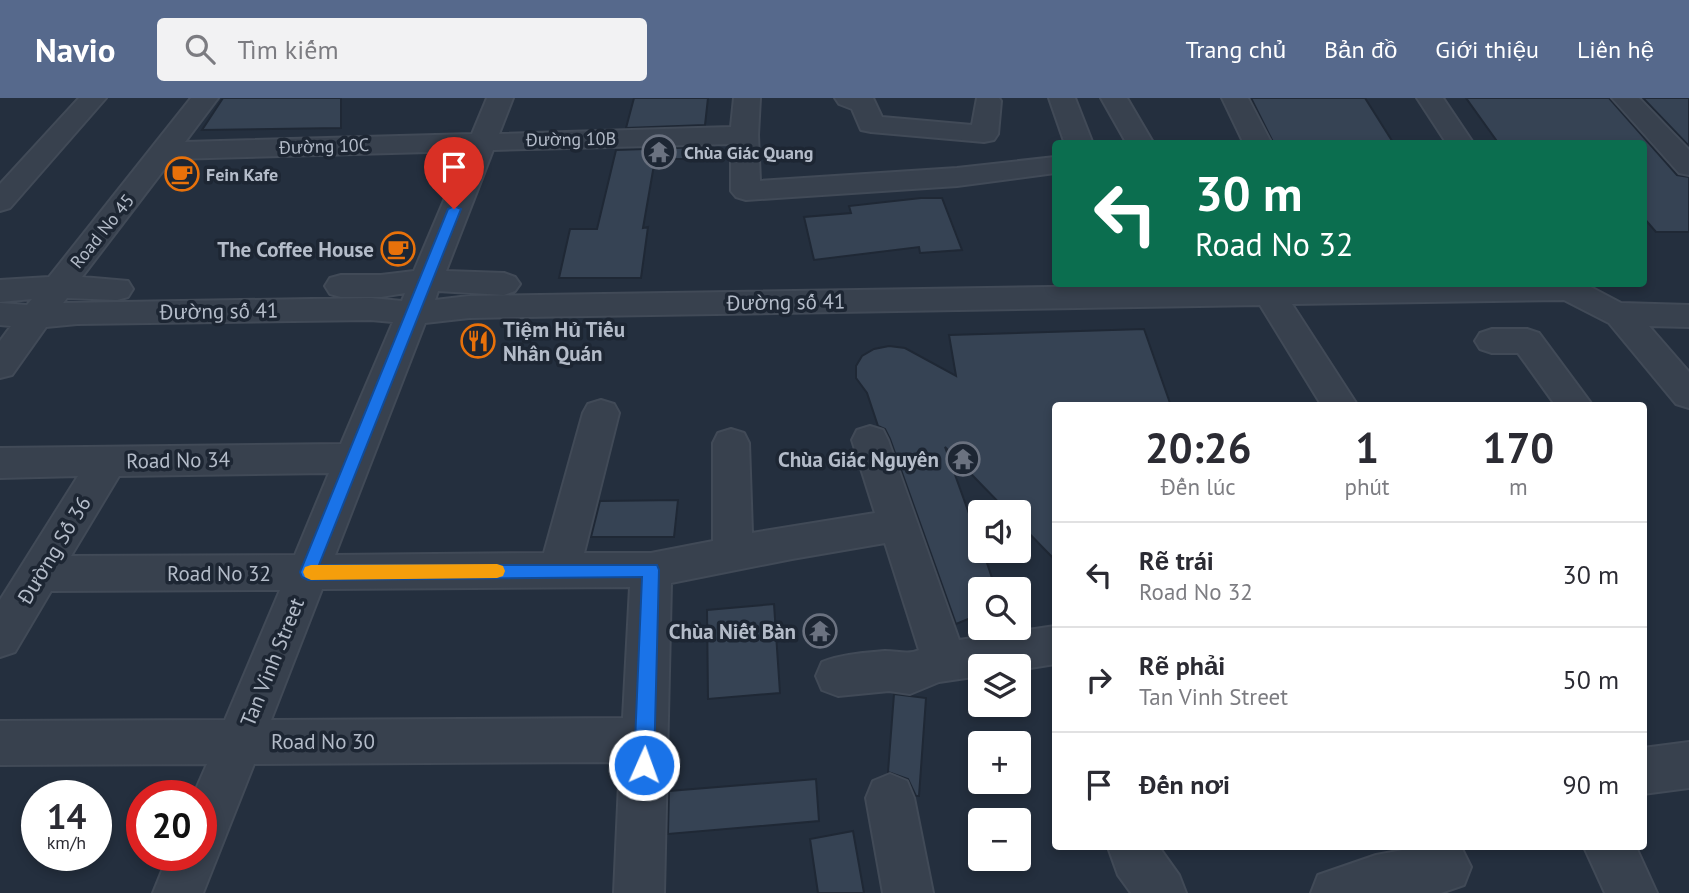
<!DOCTYPE html>
<html lang="vi">
<meta charset="utf-8">
<style>
:root{--surface:#fff;--page:#f2f2f3;--text:#2b2b33;--muted:#7c7c81;--line:#e1e1e2;--accent:#56698c}
body{margin:0;font-family:"PT Sans",sans-serif;background:var(--page);color:var(--text);height:100vh;display:flex;flex-direction:column;font-size:26px;white-space:nowrap}
*{box-sizing:border-box;margin:0}
p{font-size:23px;color:var(--muted)}
.icon{flex:none;width:38px;height:38px;fill:none;stroke:currentColor;stroke-width:2;stroke-linecap:round;stroke-linejoin:round}
.map{position:relative;flex:1;overflow:hidden}
.sheet{position:absolute;left:1052px;top:304px;width:595px;height:448px;display:flex;flex-direction:column;background:var(--surface);border-radius:7px;box-shadow:0 4px 10px #0003}
.sheet>*{flex:none}
.banner{position:absolute;left:1052px;top:42px;width:595px;height:147px;border-radius:7px;box-shadow:0 4px 10px #0003;background:#0b6e4f;color:#fff;overflow:hidden}
.fabs{position:absolute;left:968px;top:402px;display:grid;gap:14px}
.fabs a{display:grid;place-items:center;width:63px;height:63px;border-radius:7px;background:var(--surface);box-shadow:0 4px 10px #0003;font-size:35px}
.speed{position:absolute;left:21px;top:682px;display:flex;gap:14px;font-size:35px;font-weight:700;text-align:center}
.speed>*{display:grid;place-content:center;width:91px;height:91px;border-radius:50%;background:var(--surface);box-shadow:0 4px 10px #0003;line-height:1}
.speed small{font-size:18px;font-weight:400}
.speed .limit{border:10px solid #d22;background:#fff;color:#111}
.pin{position:absolute;display:grid;place-items:center;width:60px;height:60px;color:#fff;margin:-72px -30px;border-radius:50% 50% 50% 0;rotate:-45deg;box-shadow:0 0 7px #0007}
.pin .icon{rotate:45deg}
.me{position:absolute;width:77px;margin:-38px;rotate:2deg;stroke-linejoin:round;filter:drop-shadow(0 0 5px #0008)}
.turn{display:flex;align-items:center;gap:24px;height:147px;padding:0 28px;font-size:32px}
.turn .icon{width:91px;height:91px;stroke-width:2.5}
.turn b{display:block;font-size:49px;line-height:60px}
.eta{display:flex;justify-content:space-evenly;align-items:center;height:119px;text-align:center}
.eta b{font-size:42px;font-weight:700;line-height:49px}
ul{padding:0;list-style:none}
li{display:flex;align-items:center;gap:21px;height:105px;padding:0 28px;border-top:2px solid var(--line)}
li div{flex:1}
li b{display:block;font-size:26px}
li em{font-style:normal}
header{display:flex;align-items:center;gap:42px;box-sizing:border-box;height:98px;padding:0 35px;background:var(--accent);color:#fff}
header strong{font-size:33px}
nav{display:flex;gap:38px;margin-inline-start:auto;font-size:24px}
.search{width:490px;height:63px;background:var(--page);display:flex;align-items:center;gap:18px;box-sizing:border-box;padding:0 24px;border-radius:7px;color:var(--muted);font-size:26px}
.map>svg:first-child{display:block}
.building{fill:#364354;stroke:#1f2835;stroke-width:2}
.lines{fill:none;stroke-linecap:round;stroke-linejoin:round}
.minor-casing{stroke:#414a57;stroke-width:4}
.minor{fill:#38414e;fill-rule:evenodd}
.route{fill:#1a73e8;stroke:#114b97;stroke-width:2}
.slow{fill:#f59e0b}
.labels{text-anchor:middle;dominant-baseline:central;stroke-width:7;stroke-linejoin:round;paint-order:stroke}
.far-street-label{font-size:18px;fill:#b4bcc9;stroke:#1d2633}
.far-poi-label{font-size:18px;font-weight:bold;fill:#b4bcc9;stroke:#1d2633;text-anchor:start}
.poi-label{font-size:21px;font-weight:bold;fill:#b4bcc9;stroke:#1d2633;text-anchor:end}
.street-label{font-size:21px;fill:#b4bcc9;stroke:#1d2633}
</style>
<header>
<strong>Navio</strong>
<div class="search"><svg class="icon" aria-label="search" viewBox="0 0 24 24"><circle cx="10" cy="10" r="6"/><path d="M15 15l6 6"/></svg>Tìm kiếm</div>
<nav><a>Trang chủ</a><a>Bản đồ</a><a>Giới thiệu</a><a>Liên hệ</a></nav>
</header>
<div class="map">
<svg width="1689" height="795" viewBox="0 0 1689 795">
<rect width="100%" height="100%" fill="#242f3e"/>
<!-- building -->
<path class="building" d="M223,0H341V30L202,32Z
M634,0H708L705,27L626,30Z
M1251,0H1365L1394,46H1274Z
M1466,0H1609L1677,77L1689,79V134H1656L1643,119V46H1499Z
M1643,0H1689V48Z
M702,49L700,61H655L643,130L648,129L641,180H559L570,131H597L616,52Z
M921,100H942L962,152L920,155L919,149L814,162L804,119L851,115L849,108Z
M1144,231L1171,308H1055V462L1018,424V415H1009L945,349L980,446V453H983L996,492H980V530L1011,532L981,536L973,519L956,526L890,341L885,331L878,328L867,295L856,280V268L862,258L874,251L889,248L905,250L956,278L949,237Z
M678,402L674,439H591L600,403Z
M774,506L780,595L708,601L707,512Z
M894,596L926,600L919,698H916L908,681L888,674Z
M816,681L819,723L668,736L669,693Z
M853,733L864,795H818L810,741Z"/>
<g class="lines">
<defs>
<path id="minor" d="M79,0H106L10,110L0,113V86Z
M191,0H218L185,44L472,36L487,0H513L499,36L731,29L734,0H760L758,37L760,83L957,70L1055,59V75L957,88L746,102L736,99L731,93V46L493,52L446,173L504,175L515,179L520,186L515,193L504,197L438,193L435,202L469,198L1248,186H1585L1621,205L1689,207V229L1649,228L1689,274V310L1676,306L1609,225L1564,202L1292,206L1358,308H1322L1260,207L469,220L425,225L335,457L544,455L583,315L588,306L601,302L614,306L619,315L584,455H651L713,443V345L718,335L731,331L744,335L749,345L752,435L875,415L852,342L857,332L870,328L883,332L888,342L959,542L1055,528V566L1018,572V569H980V578L939,584L910,596L889,593L838,598L822,592L816,578L822,564C842,556 864,555 885,553C898,553 907,557 919,552L885,445L792,461L671,485L664,795H614L620,664L254,666L203,795H153L168,758H201V698H193L207,666L0,667V623L225,622L280,492L51,493L15,554L0,559V502L78,378L0,380V350L341,346L393,224L371,222L77,226L46,229L12,277L0,280V243L11,228L0,227V205L27,207L32,201L0,204V182L49,179ZM465,53L414,173L381,177H341L330,180L325,188L330,196L341,199H381L405,195L402,203L371,200L63,205L67,200L117,202L128,199L133,191L128,183L82,179L172,61ZM329,375L295,457L71,458L119,378ZM630,489L623,620L271,622L322,491Z
M835,0H873L882,19L972,27L977,0H999L1001,3L998,36L994,42L984,44L871,34L861,32L852,11L839,6Z
M1049,0H1075L1093,46H1065Z
M1101,0H1127L1154,46H1127Z
M1222,0H1248L1272,46H1244Z
M1417,0H1443L1474,46H1447Z
M1612,0H1639L1689,52V77L1679,75Z
M1492,231H1527L1539,235L1593,308H1556L1518,255H1492L1480,251L1475,243L1480,235Z
M1689,644V690L1643,696V650Z
M890,676L907,683L914,700L933,795H883L866,700L873,683Z
M1108,749H1159L1179,777L1186,795H1131L1118,777Z
M1402,749H1461L1471,769L1464,787L1441,795H1311L1318,777L1376,757L1403,752Z
M1584,749H1636L1657,795H1605Z"/>
</defs>
<!-- minor casing -->
<use href="#minor" class="minor-casing"/>
<!-- minor -->
<use href="#minor" class="minor"/>
</g>
<!-- route -->
<path class="route" d="M454,108L461,111L319,467H657L659,472L654,667L651,674L644,677L637,674L634,667L642,479L308,482L302,479L300,474L448,111Z"/>
<!-- slow -->
<path class="slow" d="M497,466L503,468L505,473L503,478L497,480L311,482L305,479L303,474L305,469L311,467Z"/>
<!-- icons -->
<defs>
<symbol id="temple-ring" viewBox="-11 -11 22 22"><circle r="9.5" fill="#1d2633" stroke="#6b7280" stroke-width="1.5"/><path d="M0-6L5-2H3V0L6.5 2.5H4V6H1.5V3h-3V6H-4V2.5H-6.5L-3 0V-2H-5Z" fill="#6b7280"/></symbol>
<symbol id="cafe-ring" viewBox="-11 -11 22 22"><circle r="9.5" fill="#1d2633" stroke="#e8710a" stroke-width="1.5"/><path d="M-5.5-4.5H6V0H3Q3 3.5 0 3.5H-2.5Q-5.5 3.5-5.5 0ZM3-3.2v2h1.7v-2ZM-6 4.5H4V6H-6Z" fill="#e8710a"/></symbol>
<symbol id="restaurant-ring" viewBox="-11 -11 22 22"><circle r="9.5" fill="#1d2633" stroke="#e8710a" stroke-width="1.5"/><path d="M-5-6h1v4h1v-4h1v4h1v-4h1v5L-1.5 .5V6h-2V.5L-5-1ZM5-6V6H3V1.5H1.5Q1.5-4 5-6Z" fill="#e8710a"/></symbol>
</defs>
<g fill-rule="evenodd">
<use href="#temple-ring" x="640" y="35" width="38" height="38"/>
<use href="#cafe-ring" x="163" y="57" width="38" height="38"/>
<use href="#cafe-ring" x="379" y="132" width="38" height="38"/>
<use href="#restaurant-ring" x="459" y="224" width="38" height="38"/>
<use href="#temple-ring" x="944" y="342" width="38" height="38"/>
<use href="#temple-ring" x="801" y="514" width="38" height="38"/>
</g>
<g class="labels">
<!-- far-street labels -->
<g class="far-street-label">
<text transform="translate(571 41) rotate(-1)">Đường 10B</text>
<text transform="translate(324 48) rotate(-2)">Đường 10C</text>
<text transform="translate(102 133) rotate(-51)">Road No 45</text>
</g>
<!-- far-poi labels -->
<g class="far-poi-label">
<text x="684" y="54">Chùa Giác Quang</text>
<text x="206" y="76">Fein Kafe</text>
</g>
<!-- poi labels -->
<g class="poi-label">
<text x="374" y="151">The Coffee House</text>
<text x="503" y="231" text-anchor="start">Tiệm Hủ Tiếu<tspan x="503" dy="24">Nhân Quán</tspan></text>
<text x="939" y="361">Chùa Giác Nguyên</text>
<text x="796" y="533">Chùa Niết Bàn</text>
</g>
<!-- street labels -->
<g class="street-label">
<text transform="translate(786 204) rotate(-1)">Đường số 41</text>
<text transform="translate(219 213) rotate(-1)">Đường số 41</text>
<text transform="translate(178 362) rotate(-1)">Road No 34</text>
<text transform="translate(54 452) rotate(-59)">Đường Số 36</text>
<text x="219" y="475">Road No 32</text>
<text transform="translate(272 564) rotate(-68)">Tan Vinh Street</text>
<text x="323" y="643">Road No 30</text>
</g>
</g>
</svg>
<div class="fabs">
<a><svg class="icon" aria-label="sound" viewBox="0 0 24 24"><path d="M4 9h4l5-4v14l-5-4H4zM17 9q2 3 0 6"/></svg></a>
<a><svg class="icon" aria-label="search" viewBox="0 0 24 24"><circle cx="10" cy="10" r="6"/><path d="M15 15l6 6"/></svg></a>
<a><svg class="icon" aria-label="layers" viewBox="0 0 24 24"><path d="M12 4l9 5-9 5-9-5zM3 14l9 5 9-5"/></svg></a>
<a>+</a>
<a>−</a>
</div>
<div class="speed"><div>14<small>km/h</small></div><div class="limit">20</div></div>
<div class="pin" style="left:454px;top:111px;background:#d93025"><svg class="icon" aria-label="arrive" viewBox="0 0 24 24"><path d="M6 21V4h12l-3 4 3 4H6"/></svg></div>
<svg class="me" style="left:644px;top:667px" viewBox="-20 -20 40 40"><circle r="17" fill="#1a73e8" stroke="#fff" stroke-width="3"/><path d="M0-11L8 9 0 5-8 9z" fill="#fff"/></svg>
<div class="banner">
<div class="turn"><svg class="icon" aria-label="left" viewBox="0 0 24 24"><path d="M17 20v-9H6M10 6l-5 5 5 5"/></svg><div><b>30 m</b>Road No 32</div></div>
</div>
<section class="sheet">
<div class="eta">
<div><b>20:26</b><p>Đến lúc</p></div>
<div><b>1</b><p>phút</p></div>
<div><b>170</b><p>m</p></div>
</div>
<ul>
<li><svg class="icon" aria-label="left" viewBox="0 0 24 24"><path d="M17 20v-9H6M10 6l-5 5 5 5"/></svg><div><b>Rẽ trái</b><p>Road No 32</p></div><em>30 m</em></li>
<li><svg class="icon" aria-label="right" viewBox="0 0 24 24"><path d="M7 20v-9h11M14 6l5 5-5 5"/></svg><div><b>Rẽ phải</b><p>Tan Vinh Street</p></div><em>50 m</em></li>
<li><svg class="icon" aria-label="arrive" viewBox="0 0 24 24"><path d="M6 21V4h12l-3 4 3 4H6"/></svg><div><b>Đến nơi</b></div><em>90 m</em></li>
</ul>
</section>
</div>
